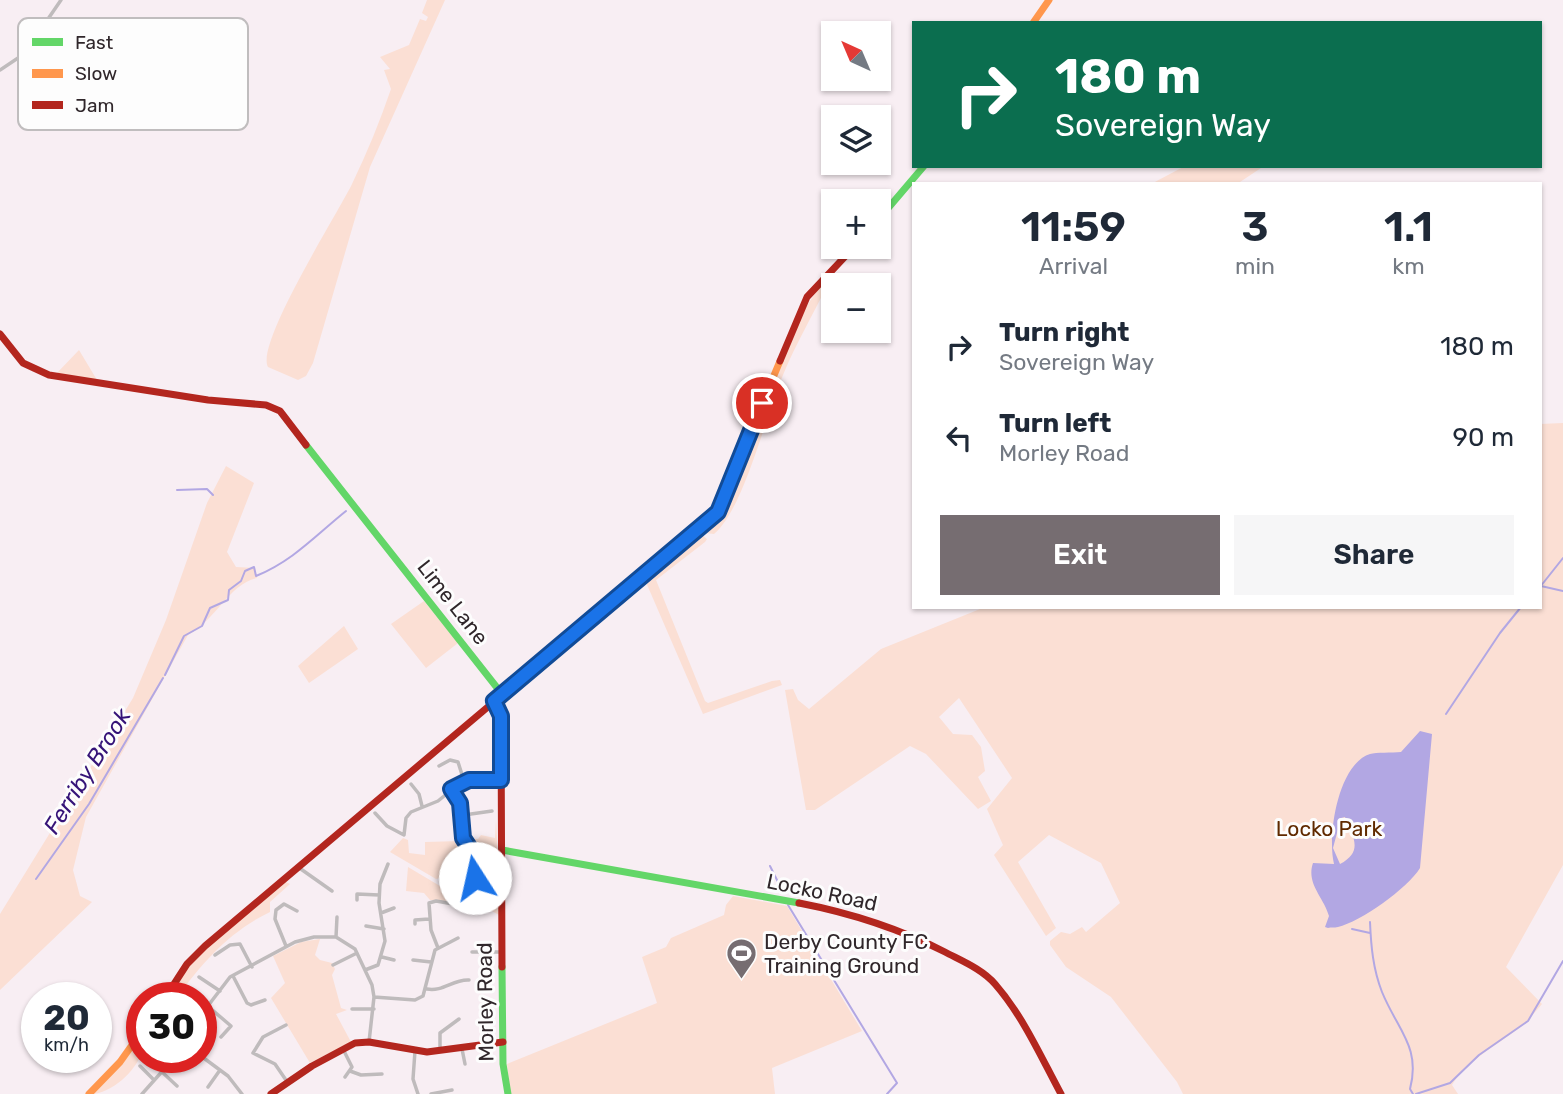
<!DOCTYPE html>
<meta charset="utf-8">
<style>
:root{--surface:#fff;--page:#f6f6f7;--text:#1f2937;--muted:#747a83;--accent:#766d71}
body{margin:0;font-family:Rubik,sans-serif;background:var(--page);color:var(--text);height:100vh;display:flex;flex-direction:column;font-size:26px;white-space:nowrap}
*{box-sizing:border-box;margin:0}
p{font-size:23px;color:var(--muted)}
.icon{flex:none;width:38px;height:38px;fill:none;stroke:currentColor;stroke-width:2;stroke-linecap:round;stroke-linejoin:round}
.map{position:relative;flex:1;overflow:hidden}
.drawer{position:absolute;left:912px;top:182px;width:630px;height:427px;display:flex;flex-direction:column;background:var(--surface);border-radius:0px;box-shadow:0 2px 5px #0004}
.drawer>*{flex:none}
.banner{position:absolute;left:912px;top:21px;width:630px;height:147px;border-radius:0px;box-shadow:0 2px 5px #0004;background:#0b6e4f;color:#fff;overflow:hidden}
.needle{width:46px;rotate:316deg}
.tools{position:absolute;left:821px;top:21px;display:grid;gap:14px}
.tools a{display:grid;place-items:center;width:70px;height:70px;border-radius:0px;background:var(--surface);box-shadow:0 2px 5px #0004;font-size:35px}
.speed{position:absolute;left:21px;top:982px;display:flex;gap:14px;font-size:35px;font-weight:700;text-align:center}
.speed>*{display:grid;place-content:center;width:91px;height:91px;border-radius:50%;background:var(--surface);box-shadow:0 2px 5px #0004;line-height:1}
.speed small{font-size:18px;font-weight:400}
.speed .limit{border:10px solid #d22;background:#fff;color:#111}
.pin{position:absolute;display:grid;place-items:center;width:60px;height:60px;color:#fff;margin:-30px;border:4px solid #fff;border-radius:50%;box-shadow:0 2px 7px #0007}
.me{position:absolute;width:77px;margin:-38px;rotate:350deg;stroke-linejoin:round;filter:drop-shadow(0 0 5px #0008)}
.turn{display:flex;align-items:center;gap:24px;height:147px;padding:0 28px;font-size:32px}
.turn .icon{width:91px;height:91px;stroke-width:2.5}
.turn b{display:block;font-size:49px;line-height:60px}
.eta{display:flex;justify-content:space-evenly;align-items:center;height:119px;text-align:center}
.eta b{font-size:42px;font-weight:600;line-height:49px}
.action{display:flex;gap:14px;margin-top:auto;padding:14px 28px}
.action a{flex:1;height:80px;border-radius:0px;background:var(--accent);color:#fff;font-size:28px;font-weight:600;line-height:80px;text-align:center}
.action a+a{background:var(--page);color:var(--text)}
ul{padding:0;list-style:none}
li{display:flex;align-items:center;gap:21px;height:91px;padding:0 28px}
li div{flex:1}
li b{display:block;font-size:26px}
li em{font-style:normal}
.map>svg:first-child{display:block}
.green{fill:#fbdfd4}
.water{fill:#b2a7e3;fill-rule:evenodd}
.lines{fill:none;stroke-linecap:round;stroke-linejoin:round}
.stream{stroke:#b2a7e3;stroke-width:2}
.street{stroke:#bfbbbc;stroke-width:3.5}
.fast{stroke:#63d668;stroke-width:7}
.slow{stroke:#ff974d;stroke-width:7}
.jam{stroke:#b3261e;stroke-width:7}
.route-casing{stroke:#114b97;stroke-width:18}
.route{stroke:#1a73e8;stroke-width:12}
.labels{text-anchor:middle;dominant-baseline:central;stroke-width:6;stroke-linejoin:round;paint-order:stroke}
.street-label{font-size:21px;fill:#30272b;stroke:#fdfdfd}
.park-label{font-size:21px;fill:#602a00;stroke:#fdfdfd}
.poi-label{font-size:21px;fill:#30272b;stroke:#fdfdfd;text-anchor:start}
.water-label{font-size:23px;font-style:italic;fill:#351378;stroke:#fdfdfd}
.key{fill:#fdfdfd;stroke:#c0bdbe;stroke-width:2}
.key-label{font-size:19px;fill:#30272b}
</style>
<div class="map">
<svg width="1563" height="1094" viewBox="0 0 1563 1094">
<rect width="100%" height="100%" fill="#f8eef3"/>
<!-- green -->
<path class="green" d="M427,0H445L370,167L313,363L306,376L298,380L268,367C255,344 338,213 352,184C367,153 380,121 391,89L384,70L390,69L380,57L409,45L420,19L426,21L428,17L422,13Z
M1185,166H1264L1237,184H1151Z
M827,278L829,282C814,313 796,343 783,375C766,414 744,509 714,534L705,533C707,525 721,514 726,504C760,433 776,338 827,278Z
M79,350L97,380L56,374Z
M1563,423V865L1506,967L1542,1004C1535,1012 1528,1021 1519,1028C1496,1046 1467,1060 1452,1085L1458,1094H1183L1177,1082L1111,997L1066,967L1050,945V941L1061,932L1070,934L1082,927L1086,932L1120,903L1101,863L1049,835L1018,862L1056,928L1046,936L994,855L1003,845L987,809L1012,778L959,698L939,717L953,734L972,735L981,747L985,771L978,777L991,801L978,809L926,754L910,746L815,810H806L785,690L793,689L798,700L809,709L881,649L985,607H1540V424Z
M226,466L254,483L227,552L236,567L255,568L257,578C229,584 216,620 188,635L86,817L73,870L80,896L92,902L0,990V914L133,698L166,620L207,503Z
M701,534L707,539L705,542L656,580L705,701L708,703L772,681L780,680L782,685L703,714L645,580Z
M424,601L458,643L426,668L391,624Z
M344,626L358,649L309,683L298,666Z
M496,820L498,857L488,854L478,856L467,839H478L481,835L495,838Z
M403,838L408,840L409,853L425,855V842L461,841L471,852L460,853L459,887L484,901L497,892L499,915L441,882L440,878L436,879L390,852Z
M408,867L467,902L430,900L424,893L406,891Z
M284,881L290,884L270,902V912C230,931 203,962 177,997L167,998L193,960Z
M733,896L787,906L862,1031L772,1068L775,1094H510L507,1064L657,1003L642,957L666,947L671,938L724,915L726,905Z
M320,939L315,955L320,960L332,963L335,969L332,975L341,1008L347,1010L336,1014L351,1042L310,1063L271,998L285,983L273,956L301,942Z
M142,1034C142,1039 143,1047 142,1052C136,1071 111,1094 91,1094L116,1070Z"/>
<!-- water -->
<path class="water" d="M1420,731L1432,734L1420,868C1408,888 1360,922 1338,927C1334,928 1331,927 1328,928L1325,927L1329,916C1323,896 1306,884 1313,863L1334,864C1327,836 1338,764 1370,754C1376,752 1392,753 1401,752ZM1345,817C1353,837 1364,851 1340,864L1333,848L1341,818Z"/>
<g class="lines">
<!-- stream -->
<path class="stream" d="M177,490L207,489L213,495
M1541,586L1563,591
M1540,587L1563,558
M165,675L184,636L202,626L210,608L228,600L229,590L241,581L245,571L254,567L256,576C293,561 316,535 346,511
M1446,714L1500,633L1521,607
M770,866L782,890
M36,879L89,804L163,678
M788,905L897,1083L887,1094
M1370,922C1371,946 1373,969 1382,992C1398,1031 1421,1047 1410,1089L1413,1094
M1352,929L1370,933
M1416,1094L1450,1083L1479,1055L1528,1021L1563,961"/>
<!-- street -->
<path class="street" d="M0,70L24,54L61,0
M439,766L450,760L458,762L464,781
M411,784L419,794L422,806
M451,789L462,810L464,841L477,859L479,874L484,882
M375,813L387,826L404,835L406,818L411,812L438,801L460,783L501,780
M464,815L492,811
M298,867L332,891
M357,900V894L379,895
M381,913L394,908
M415,924V920L429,919
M366,926L384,929
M336,937L337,917
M286,946L275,919L276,910L284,904L297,911
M438,948L431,930L429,903L436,901L459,905
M472,952H502
M215,955L230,945L240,944L252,967
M382,957L394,960
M413,960L431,962
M333,965L357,953
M365,970L378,965L385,941L379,903L380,884L388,864
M233,976L247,1003L251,1005L265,1000
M199,977L220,991
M427,989C443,992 453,979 469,980
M374,997L415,1000L423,996L435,950L458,938
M210,1008L231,1026L221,1037
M352,1009H374
M201,1015L230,977L295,942L314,937H336L355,949L372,985L374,997L369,1042
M286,1025L263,1037L253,1053L275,1064L288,1083
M343,1049L352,1067L345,1077
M462,1049L465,1064
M440,1050V1033L459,1019
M415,1051L413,1079L418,1094
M201,1056L228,1076L242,1094
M140,1066L153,1079
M350,1071L361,1075L382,1074
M162,1072L177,1086
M208,1087L220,1070
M142,1094L175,1057
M431,1094L452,1090"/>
<!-- fast -->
<path class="fast" d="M878,220L924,166
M306,445L502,694
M502,850L799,903
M502,967L503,1064L508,1094"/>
<!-- slow -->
<path class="slow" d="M1033,23L1049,0
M515,684L717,512L780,361
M89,1094L120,1062L142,1031"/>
<!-- jam -->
<path class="jam" d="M0,334L23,363L49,375L208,400L266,405L280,411L306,445
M780,361L807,297L854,247
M494,701L501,716L502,967
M799,903C851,913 898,928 945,952C962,961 982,969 995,984C1023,1016 1041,1057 1061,1094
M165,998L187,964L205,946L515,684
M271,1094L312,1066L355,1043L369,1042L427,1052L503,1042"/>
</g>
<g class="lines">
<defs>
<path id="route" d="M475,878L480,876L477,859L463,838L460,803L451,789L469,780H501V716L494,701L718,512L762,403"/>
</defs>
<!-- route casing -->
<use href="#route" class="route-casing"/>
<!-- route -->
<use href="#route" class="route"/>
</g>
<!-- icons -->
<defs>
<symbol id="stadium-pin" viewBox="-11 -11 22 30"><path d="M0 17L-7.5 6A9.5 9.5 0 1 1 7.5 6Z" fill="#766d71" stroke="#fdfdfd"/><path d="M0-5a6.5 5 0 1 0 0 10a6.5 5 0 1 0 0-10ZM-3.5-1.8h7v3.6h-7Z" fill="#fff"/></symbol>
</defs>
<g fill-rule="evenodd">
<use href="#stadium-pin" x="724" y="936" width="35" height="47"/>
</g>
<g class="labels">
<!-- street labels -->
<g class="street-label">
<text transform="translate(453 602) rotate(52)">Lime Lane</text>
<text transform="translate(822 892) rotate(12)">Locko Road</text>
<text transform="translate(485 1002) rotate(-91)">Morley Road</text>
</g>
<!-- park labels -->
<g class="park-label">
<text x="1329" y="828">Locko Park</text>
</g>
<!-- poi labels -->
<g class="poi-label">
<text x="764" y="941">Derby County FC<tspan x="764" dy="24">Training Ground</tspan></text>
</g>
<!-- water labels -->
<g class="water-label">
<text transform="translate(87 771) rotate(-58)">Ferriby Brook</text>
</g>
</g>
<!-- legend -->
<rect x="18" y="18" width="230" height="112" rx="10" class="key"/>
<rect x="32" y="38" width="31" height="8" fill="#63d668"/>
<rect x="32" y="69" width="31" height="9" fill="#ff974d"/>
<rect x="32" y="101" width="31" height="8" fill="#b3261e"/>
<g class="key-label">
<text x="75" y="49">Fast</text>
<text x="75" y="80">Slow</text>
<text x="75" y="112">Jam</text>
</g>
</svg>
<div class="tools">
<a><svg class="needle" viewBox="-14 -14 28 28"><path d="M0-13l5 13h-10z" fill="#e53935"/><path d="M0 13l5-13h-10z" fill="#747a83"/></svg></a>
<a><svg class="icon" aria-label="layers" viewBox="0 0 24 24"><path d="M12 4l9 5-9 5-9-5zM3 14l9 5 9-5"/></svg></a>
<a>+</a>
<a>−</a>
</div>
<div class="speed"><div>20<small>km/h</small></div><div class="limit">30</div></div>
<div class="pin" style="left:762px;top:403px;background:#d93025"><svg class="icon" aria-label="arrive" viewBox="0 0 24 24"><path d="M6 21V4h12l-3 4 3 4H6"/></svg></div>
<svg class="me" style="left:475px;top:878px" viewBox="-20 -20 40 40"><circle r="19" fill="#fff"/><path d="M0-13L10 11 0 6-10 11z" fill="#1a73e8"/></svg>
<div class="banner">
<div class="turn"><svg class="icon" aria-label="right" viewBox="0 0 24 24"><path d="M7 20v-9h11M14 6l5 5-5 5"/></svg><div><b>180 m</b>Sovereign Way</div></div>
</div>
<section class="drawer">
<div class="eta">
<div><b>11:59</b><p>Arrival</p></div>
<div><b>3</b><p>min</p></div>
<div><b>1.1</b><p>km</p></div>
</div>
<ul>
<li><svg class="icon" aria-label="right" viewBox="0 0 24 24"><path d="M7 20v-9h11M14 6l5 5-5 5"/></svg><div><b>Turn right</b><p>Sovereign Way</p></div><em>180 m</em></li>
<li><svg class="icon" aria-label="left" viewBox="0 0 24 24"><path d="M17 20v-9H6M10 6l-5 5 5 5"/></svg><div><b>Turn left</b><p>Morley Road</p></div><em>90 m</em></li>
</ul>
<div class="action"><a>Exit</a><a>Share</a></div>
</section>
</div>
